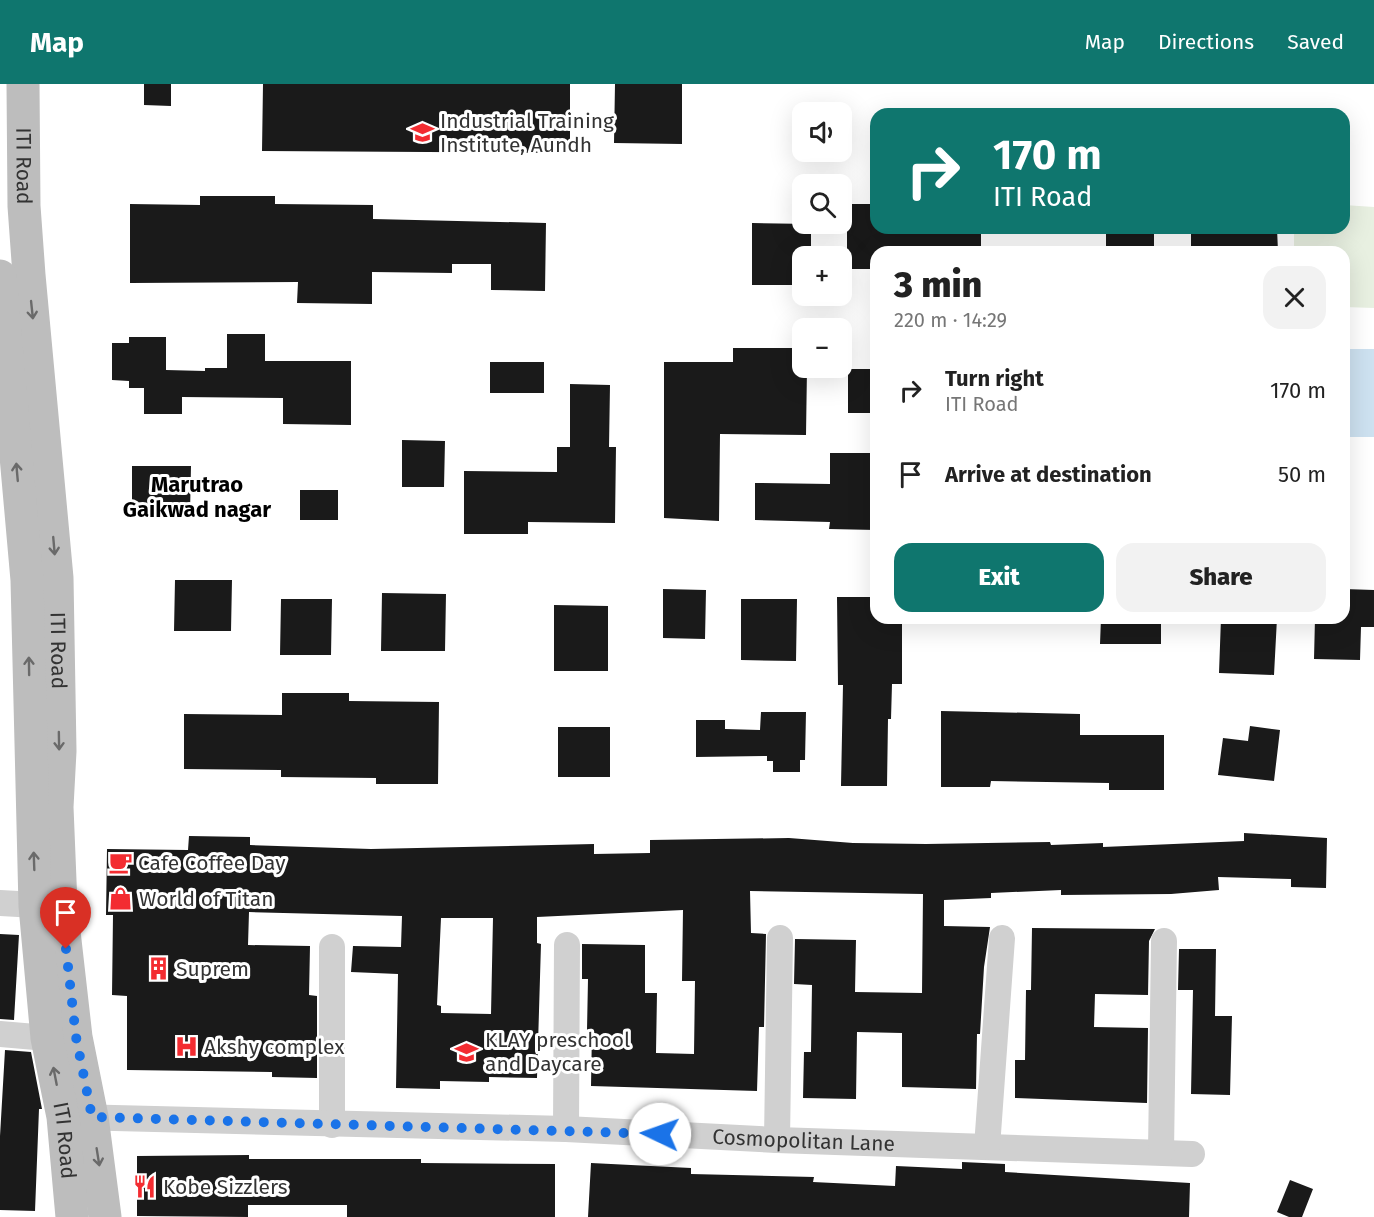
<!DOCTYPE html>
<meta charset="utf-8">
<style>
:root{--surface:#fff;--page:#f2f2f2;--text:#222;--muted:#767676;--accent:#0f766e}
body{margin:0;font-family:"Fira Sans",sans-serif;background:var(--page);color:var(--text);height:100vh;display:flex;flex-direction:column;font-size:22px;white-space:nowrap}
*{box-sizing:border-box;margin:0}
p{font-size:20px;color:var(--muted)}
.icon{flex:none;width:33px;height:33px;fill:none;stroke:currentColor;stroke-width:2;stroke-linecap:round;stroke-linejoin:round}
.map{position:relative;flex:1;overflow:hidden}
.side{position:absolute;left:870px;top:162px;width:480px;height:378px;display:flex;flex-direction:column;background:var(--surface);border-radius:18px;box-shadow:0 6px 24px #0002}
.side>*{flex:none}
.banner{position:absolute;left:870px;top:24px;width:480px;height:126px;border-radius:18px;box-shadow:0 6px 24px #0002;background:#0f766e;color:#fff;overflow:hidden}
.fabs{position:absolute;left:792px;top:18px;display:grid;gap:12px}
.fabs a{display:grid;place-items:center;width:60px;height:60px;border-radius:12px;background:var(--surface);box-shadow:0 6px 24px #0002;font-size:30px}
.pin{position:absolute;display:grid;place-items:center;width:51px;height:51px;color:#fff;margin:-62px -26px;border-radius:50% 50% 50% 0;rotate:-45deg;box-shadow:0 0 6px #0007}
.pin .icon{rotate:45deg}
.me{position:absolute;width:66px;margin:-33px;rotate:273deg;stroke-linejoin:round;filter:drop-shadow(0 0 4px #0008)}
.turn{display:flex;align-items:center;gap:21px;height:126px;padding:0 24px;font-size:27px}
.turn .icon{width:78px;height:78px;stroke-width:2.5}
.turn b{display:block;font-size:42px;line-height:51px}
.round{display:grid;place-items:center;flex:none;width:63px;height:63px;border-radius:18px;background:var(--page)}
.overview{display:flex;align-items:center;justify-content:space-between;height:102px;padding:0 24px}
h1{font-size:36px;font-weight:800;line-height:45px}
.button{display:flex;gap:12px;margin-top:auto;padding:12px 24px}
.button a{flex:1;height:69px;border-radius:18px;background:var(--accent);color:#fff;font-size:24px;font-weight:800;line-height:69px;text-align:center}
.button a+a{background:var(--page);color:var(--text)}
ul{padding:0;list-style:none}
li{display:flex;align-items:center;gap:18px;height:84px;padding:0 24px}
li div{flex:1}
li b{display:block;font-size:22px}
li em{font-style:normal}
header{display:flex;align-items:center;gap:36px;box-sizing:border-box;height:84px;padding:0 30px;background:var(--accent);color:#fff}
header strong{font-size:28px}
nav{display:flex;gap:33px;margin-inline-start:auto;font-size:21px}
.map>svg:first-child{display:block}
.green{fill:#e8f0e1}
.water{fill:#cde1f0}
.building{fill:#1a1a1a;fill-rule:evenodd}
.lines{fill:none;stroke-linecap:round;stroke-linejoin:round}
.minor{stroke:#d0d0d0;stroke-width:26}
.secondary{stroke:#bdbdbd;stroke-width:33}
.oneway{stroke:#6a6a6a}
.route{stroke:#1a73e8;stroke-width:10;stroke-dasharray:0 18}
.labels{text-anchor:middle;dominant-baseline:central;stroke-width:6;stroke-linejoin:round;paint-order:stroke}
.poi-label{font-size:21px;fill:#333;stroke:#fff;text-anchor:start}
.street-label{font-size:21px;fill:#333;stroke:#fff}
.neighbourhood-label{font-size:22px;font-weight:bold;fill:#000;stroke:#fff}
</style>
<header>
<strong>Map</strong>
<nav><a>Map</a><a>Directions</a><a>Saved</a></nav>
</header>
<div class="map">
<svg width="1374" height="1133" viewBox="0 0 1374 1133">
<rect width="100%" height="100%" fill="#fff"/>
<!-- green -->
<path class="green" d="M1344,121L1374,123V224L1344,223V168H1294V144H1344Z"/>
<!-- water -->
<path class="water" d="M1347,265H1374V353H1348Z"/>
<!-- building -->
<path class="building" d="M144,0H171V22L144,21Z
M263,0H570V69L262,67Z
M615,0H682V60L614,59Z
M200,112H275V120L373,121V135L546,139L545,207L491,206V180H452V189L372,188V220L297,219L298,198L130,199V120L200,121Z
M847,120H876V144L981,146V168H876V185H847Z
M752,139L811,140V172H802V201H752Z
M1106,144H1154V168H1106Z
M1191,144H1277L1278,168H1191Z
M227,250H265V277H351V341L283,340V314L182,313V330H144V304H129V297L112,296V259H129V253H166V286L205,287V284H227Z
M733,264H802V284H807L806,351L720,350L719,437L664,434V278H733Z
M490,278H544V309H490Z
M848,285H876V329H848Z
M570,300L610,301L609,363H616L615,439L528,438V450H464V387L557,388V363H570Z
M402,356L445,357L444,403H402Z
M830,369H876V446L829,445L830,438L755,436V399L830,400Z
M132,382H191L190,430H132Z
M300,406H338V436H300Z
M175,496H232L231,547H174Z
M663,505L706,506L705,555L663,554Z
M1344,505L1374,506V543H1361L1360,576L1314,575L1315,534H1344Z
M382,509L446,510L445,567H381Z
M837,513H876V534H902V600H892L891,635H888L887,702H841L843,601H838Z
M281,515H332L331,571H280Z
M741,515H797L796,577L741,576Z
M554,521L608,522V587H554Z
M1101,534H1161V560H1100Z
M1221,534H1277L1274,591L1219,589Z
M282,609H349V617L439,618L438,700H376V694L281,693V686L184,685V630L282,631Z
M941,627L1080,630V651H1164V706H1109V699L991,697L990,703H941Z
M761,628H806L805,676H800V688H773V677H767V672L696,673V636H725V645L760,646Z
M1250,642L1280,646L1274,697L1218,691L1223,654L1248,657Z
M558,643H610V693H558Z
M1244,749L1327,754L1326,804L1291,803V795L1218,793L1219,806L1171,810L1061,811V806L991,809V814L944,816V842L990,843L984,883L980,950H977L976,1005L902,1003V949L857,948L856,1015L803,1014L804,968H811L812,901L794,900L795,855L856,856L855,908L922,909L923,810L750,807L751,849L766,850L764,943H759L757,1007L591,1002L592,946H587L588,895H582V860L645,861V909H657L656,969L694,970L695,897H682L683,826L537,833V859L541,860L537,994L489,993V998L440,997V1005L396,1004L398,890L351,888L353,862L401,863L402,832L249,828L248,861L310,862L309,911L317,912V994L272,993V988L127,986V912L112,911L113,831H106L107,765L188,766L189,752L250,753V761L371,765L594,760V770L650,769V756L789,754L853,759L926,760L1050,758L1051,761L1103,759V763L1244,757ZM441,834H493L491,930L441,929V922L437,921Z
M1032,844L1155,845L1149,857L1148,911L1095,910L1094,943L1148,944L1147,1019L1015,1014V976H1025L1026,906H1031Z
M0,850L19,851L14,936L0,935Z
M1179,865H1216L1215,932H1232L1230,1011L1191,1010L1193,906H1178Z
M5,966L31,968L42,1025H39L35,1127L0,1126V1052Z
M249,1071V1075H421V1079L555,1080V1133H347V1121H248V1133L137,1132V1072Z
M962,1078L1005,1080V1088L1190,1099L1189,1133H588L591,1079L691,1084V1090L814,1093L813,1098L895,1102L896,1082L962,1085Z
M1290,1096L1313,1105L1302,1133H1289L1277,1128Z"/>
<g class="lines">
<!-- minor -->
<g class="minor">
<path d="M0,819L54,822"/>
<path d="M332,863V1041"/>
<path d="M0,950L47,954"/>
<path id="s1" d="M74,1033L566,1045L777,1056L1192,1070"/>
<path d="M566,1045L567,861"/>
<path d="M777,1056L780,854"/>
<path d="M987,1063L1002,854"/>
<path d="M1161,1068L1164,857"/>
</g>
<!-- secondary -->
<g class="secondary">
<path id="s2" d="M23,0L24,122L29,191L57,494L60,667L57,723L61,821L76,953L92,1033L105,1133"/>
<path id="s3" d="M0,192L27,496L35,822L47,954L63,1033L72,1133"/>
</g>
</g>
<!-- one-way arrows -->
<defs><path id="oneway-shaft" d="M-6 0H5M1.5-3L5.5 0L1.5 3" fill="none" stroke-width="1.6" stroke-linecap="round" stroke-linejoin="round" transform="scale(1.5)"/></defs>
<g class="oneway">
<use href="#oneway-shaft" transform="translate(32 226) rotate(84)"/>
<use href="#oneway-shaft" transform="translate(17 388) rotate(-95)"/>
<use href="#oneway-shaft" transform="translate(54 462) rotate(85)"/>
<use href="#oneway-shaft" transform="translate(29 582) rotate(-91)"/>
<use href="#oneway-shaft" transform="translate(59 657) rotate(89)"/>
<use href="#oneway-shaft" transform="translate(34 777) rotate(-92)"/>
<use href="#oneway-shaft" transform="translate(55 992) rotate(-101)"/>
<use href="#oneway-shaft" transform="translate(98 1073) rotate(81)"/>
</g>
<g class="lines">
<!-- route -->
<path class="route" d="M66,865L76,953L92,1033L660,1050"/>
</g>
<!-- icons -->
<defs>
<symbol id="university-bare" viewBox="-9 -9 18 18"><path d="M0-5L7-2L0 1L-7-2ZM-4 1L0 2.5L4 1V4Q0 6-4 4Z" fill="#f32c31" stroke="#fff" stroke-width="2.5" paint-order="stroke"/></symbol>
<symbol id="cafe-bare" viewBox="-9 -9 18 18"><path d="M-5.5-4.5H6V0H3Q3 3.5 0 3.5H-2.5Q-5.5 3.5-5.5 0ZM3-3.2v2h1.7v-2ZM-6 4.5H4V6H-6Z" fill="#f32c31" stroke="#fff" stroke-width="2.5" paint-order="stroke"/></symbol>
<symbol id="shop-bare" viewBox="-9 -9 18 18"><path d="M-5-2.5h2.3a2.7 3.5 0 0 1 5.4 0H5L5.5 6h-11ZM-1.5-2.5h3a1.5 2.3 0 0 0-3 0Z" fill="#f32c31" stroke="#fff" stroke-width="2.5" paint-order="stroke"/></symbol>
<symbol id="building-bare" viewBox="-9 -9 18 18"><path d="M-4-6H4V6H1V3H-1V6H-4ZM-2.5-4.3h1.7v1.8h-1.7ZM.8-4.3h1.7v1.8H.8ZM-2.5-1h1.7V.8h-1.7ZM.8-1h1.7V.8H.8Z" fill="#f32c31" stroke="#fff" stroke-width="2.5" paint-order="stroke"/></symbol>
<symbol id="hospital-bare" viewBox="-9 -9 18 18"><path d="M-5-5h3v3.5h4V-5h3V5h-3V1.5h-4V5h-3Z" fill="#f32c31" stroke="#fff" stroke-width="2.5" paint-order="stroke"/></symbol>
<symbol id="school-bare" viewBox="-9 -9 18 18"><path d="M0-5L7-2L0 1L-7-2ZM-4 1L0 2.5L4 1V4Q0 6-4 4Z" fill="#f32c31" stroke="#fff" stroke-width="2.5" paint-order="stroke"/></symbol>
<symbol id="restaurant-bare" viewBox="-9 -9 18 18"><path d="M-5-6h1v4h1v-4h1v4h1v-4h1v5L-1.5 .5V6h-2V.5L-5-1ZM5-6V6H3V1.5H1.5Q1.5-4 5-6Z" fill="#f32c31" stroke="#fff" stroke-width="2.5" paint-order="stroke"/></symbol>
</defs>
<g fill-rule="evenodd">
<use href="#university-bare" x="406" y="32" width="33" height="33"/>
<use href="#cafe-bare" x="104" y="762" width="33" height="33"/>
<use href="#shop-bare" x="104" y="798" width="33" height="33"/>
<use href="#building-bare" x="142" y="868" width="33" height="33"/>
<use href="#hospital-bare" x="170" y="946" width="33" height="33"/>
<use href="#school-bare" x="450" y="952" width="33" height="33"/>
<use href="#restaurant-bare" x="128" y="1086" width="33" height="33"/>
</g>
<g class="labels">
<!-- poi labels -->
<g class="poi-label">
<text x="440" y="37">Industrial Training<tspan x="440" dy="24">Institute, Aundh</tspan></text>
<text x="138" y="779">Cafe Coffee Day</text>
<text x="139" y="815">World of Titan</text>
<text x="176" y="885">Suprem</text>
<text x="485" y="956">KLAY preschool<tspan x="485" dy="24">and Daycare</tspan></text>
<text x="204" y="963">Akshy complex</text>
<text x="163" y="1103">Kobe Sizzlers</text>
</g>
<!-- street labels -->
<g class="street-label">
<text stroke="none"><textPath href="#s2" startOffset="82">ITI Road</textPath></text>
<text stroke="none"><textPath href="#s2" startOffset="568">ITI Road</textPath></text>
<text stroke="none"><textPath href="#s1" startOffset="730">Cosmopolitan Lane</textPath></text>
<text stroke="none"><textPath href="#s3" startOffset="868">ITI Road</textPath></text>
</g>
<!-- neighbourhood labels -->
<g class="neighbourhood-label">
<text x="197" y="400">Marutrao<tspan x="197" dy="25">Gaikwad nagar</tspan></text>
</g>
</g>
</svg>
<div class="fabs">
<a><svg class="icon" aria-label="sound" viewBox="0 0 24 24"><path d="M4 9h4l5-4v14l-5-4H4zM17 9q2 3 0 6"/></svg></a>
<a><svg class="icon" aria-label="search" viewBox="0 0 24 24"><circle cx="10" cy="10" r="6"/><path d="M15 15l6 6"/></svg></a>
<a>+</a>
<a>−</a>
</div>
<div class="pin" style="left:66px;top:865px;background:#d93025"><svg class="icon" aria-label="arrive" viewBox="0 0 24 24"><path d="M6 21V4h12l-3 4 3 4H6"/></svg></div>
<svg class="me" style="left:660px;top:1050px" viewBox="-20 -20 40 40"><circle r="19" fill="#fff"/><path d="M0-13L10 11 0 6-10 11z" fill="#1a73e8"/></svg>
<div class="banner">
<div class="turn"><svg class="icon" aria-label="right" viewBox="0 0 24 24"><path d="M7 20v-9h11M14 6l5 5-5 5"/></svg><div><b>170 m</b>ITI Road</div></div>
</div>
<section class="side">
<div class="overview"><div><h1>3 min</h1><p>220 m · 14:29</p></div><a class="round"><svg class="icon" aria-label="close" viewBox="0 0 24 24"><path d="M6 6l12 12M18 6L6 18"/></svg></a></div>
<ul>
<li><svg class="icon" aria-label="right" viewBox="0 0 24 24"><path d="M7 20v-9h11M14 6l5 5-5 5"/></svg><div><b>Turn right</b><p>ITI Road</p></div><em>170 m</em></li>
<li><svg class="icon" aria-label="arrive" viewBox="0 0 24 24"><path d="M6 21V4h12l-3 4 3 4H6"/></svg><div><b>Arrive at destination</b></div><em>50 m</em></li>
</ul>
<div class="button"><a>Exit</a><a>Share</a></div>
</section>
</div>
